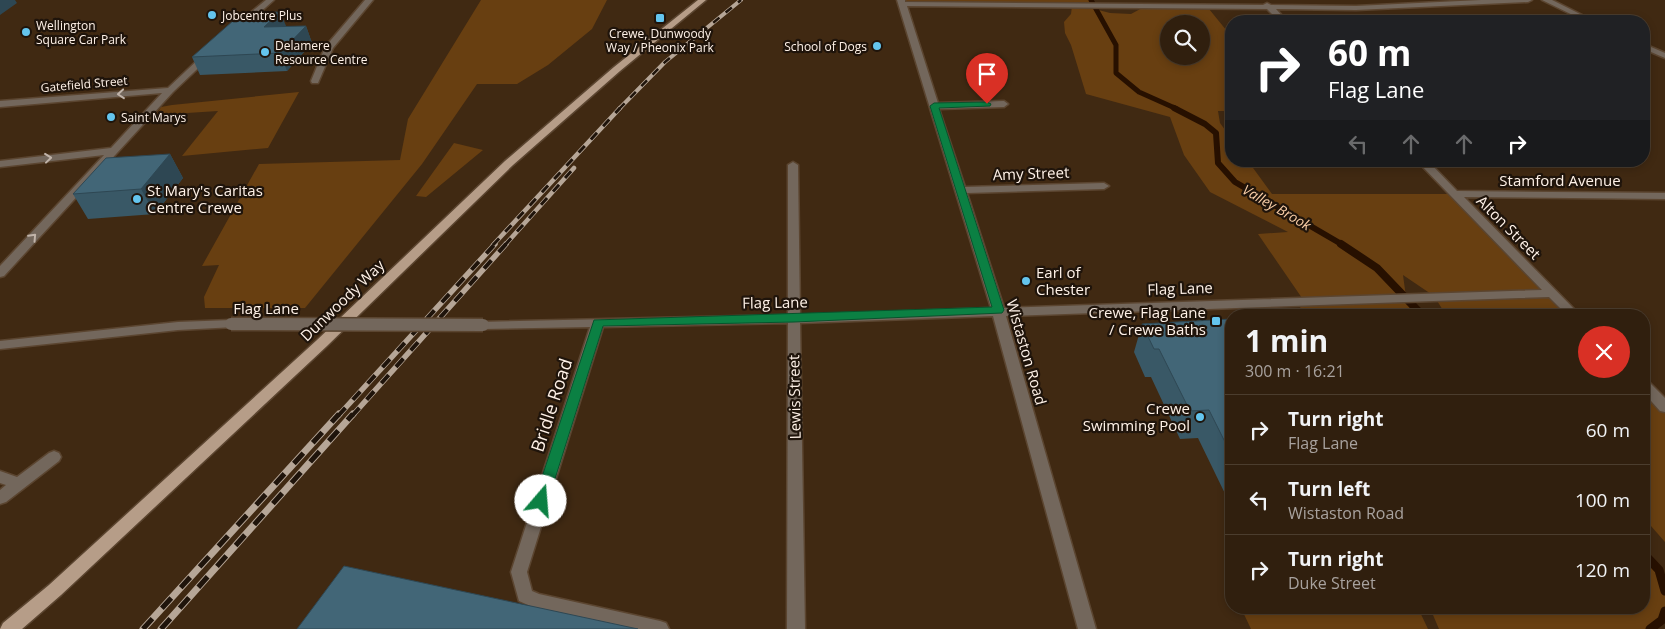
<!DOCTYPE html>
<meta charset="utf-8">
<style>
:root{--surface:#301f0e;--page:#3c2c1c;--text:#f1f3f6;--muted:#a8a29e;--line:#4b3d2e}
body{margin:0;font-family:"Open Sans",sans-serif;background:var(--page);color:var(--text);height:100vh;display:flex;flex-direction:column;font-size:19px;white-space:nowrap}
*{box-sizing:border-box;margin:0}
p{font-size:16px;color:var(--muted)}
.icon{flex:none;width:28px;height:28px;fill:none;stroke:currentColor;stroke-width:2;stroke-linecap:round;stroke-linejoin:round}
.map{position:relative;flex:1;overflow:hidden}
.side{position:absolute;left:1225px;top:309px;width:425px;height:305px;display:flex;flex-direction:column;background:var(--surface);border-radius:20px;box-shadow:0 2px 8px #0003,0 0 0 1px var(--line)}
.side>*{flex:none}
.hud{position:absolute;left:1225px;top:15px;width:425px;height:152px;border-radius:20px;box-shadow:0 2px 8px #0003,0 0 0 1px var(--line);background:#202124;color:#fff;overflow:hidden}
.fabs{position:absolute;left:1160px;top:15px;display:grid;gap:10px}
.fabs a{display:grid;place-items:center;width:50px;height:50px;border-radius:50%;background:var(--surface);box-shadow:0 2px 8px #0003,0 0 0 1px var(--line);font-size:25px}
.pin{position:absolute;display:grid;place-items:center;width:42px;height:42px;color:#fff;margin:-51px -21px;border-radius:50% 50% 50% 0;rotate:-45deg;box-shadow:0 0 5px #0007}
.pin .icon{rotate:45deg}
.me{position:absolute;width:55px;margin:-28px;rotate:18deg;stroke-linejoin:round;filter:drop-shadow(0 0 4px #0008)}
.turn{display:flex;align-items:center;gap:18px;height:105px;padding:0 20px;font-size:22px}
.turn .icon{width:65px;height:65px;stroke-width:2.5}
.turn b{display:block;font-size:35px;line-height:42px}
.lanes{display:flex;align-items:center;height:48px;padding:0 20px;background:#0003;justify-content:center;gap:25px;direction:ltr}
.lanes .off{opacity:.35}
.round{display:grid;place-items:center;flex:none;width:52px;height:52px;border-radius:26px;background:var(--page)}
.summary{display:flex;align-items:center;justify-content:space-between;height:85px;padding:0 20px}
h1{font-size:30px;font-weight:700;line-height:38px}
ul{padding:0;list-style:none}
li{display:flex;align-items:center;gap:15px;height:70px;padding:0 20px;border-top:1px solid var(--line)}
li div{flex:1}
li b{display:block;font-size:19px}
li em{font-style:normal}
.map>svg:first-child{display:block}
.green{fill:#683f11;fill-rule:evenodd}
.lines{fill:none;stroke-linecap:round;stroke-linejoin:round}
.stream-far3{stroke:#271000;stroke-width:5}
.stream-far2{stroke:#271000;stroke-width:6}
.stream-far1{stroke:#271000;stroke-width:8}
.stream{stroke:#271000;stroke-width:9}
.minor-casing{stroke:#5b4530;stroke-width:3}
.major-casing{stroke:#5b4530;stroke-width:3}
.minor{fill:#73675c;fill-rule:evenodd}
.major{fill:#b69d88;fill-rule:evenodd}
.rail-far3-casing{stroke:#b6a697;stroke-width:4}
.rail-far2-casing{stroke:#b6a697;stroke-width:4.5}
.rail-far1-casing{stroke:#b6a697;stroke-width:5.5}
.rail-casing{stroke:#b6a697;stroke-width:7}
.rail-far3{stroke:#1f140b;stroke-width:2.5;stroke-dasharray:8;stroke-linecap:butt}
.rail-far2{stroke:#1f140b;stroke-width:3;stroke-dasharray:9;stroke-linecap:butt}
.rail-far1{stroke:#1f140b;stroke-width:4;stroke-dasharray:11;stroke-linecap:butt}
.rail{stroke:#1f140b;stroke-width:5;stroke-dasharray:14;stroke-linecap:butt}
.minor-bridge-casing{stroke:#5b4530;stroke-width:15;stroke-linecap:butt}
.minor-bridge{stroke:#73675c;stroke-width:12}
.wall{fill:#395866}
.shaded-wall{fill:#2e4753}
.building{fill:#426677;stroke:#2e4753}
.oneway{stroke:#c0b3a9}
.route{fill:#0b8043;stroke:#07532c}
.poi-dot{fill:#64c5ee;stroke:#1f140b;stroke-width:2}
.labels{text-anchor:middle;dominant-baseline:central;stroke-width:4.5;stroke-linejoin:round;paint-order:stroke}
.far-poi-label{font-size:12px;fill:#fff2e8;stroke:#1f140b;text-anchor:start}
.far-street-label{font-size:12px;fill:#fff2e8;stroke:#1f140b}
.far-water-label{font-size:14px;font-style:italic;fill:#f9cea7;stroke:#1f140b}
.street-label{font-size:15px;fill:#fff2e8;stroke:#1f140b}
.poi-label{font-size:15px;fill:#fff2e8;stroke:#1f140b;text-anchor:start}
.near-street-label{font-size:18px;fill:#fff2e8;stroke:#1f140b}
</style>
<div class="map">
<svg width="1665" height="629" viewBox="0 0 1665 629">
<rect width="100%" height="100%" fill="#402912"/>
<!-- green -->
<path class="green" d="M481,0H607L592,29L548,65L517,84H477L422,164L305,308H205L204,297L219,265L202,266L259,164L400,160L408,119Z
M901,0H1091L1087,7L1110,13L1131,14L1144,7L1209,9L1231,36V111H1218L1220,123L1231,138V161H1248L1272,194H1455L1574,315H1446L1434,296L1403,275L1406,297L1422,315H1296L1304,301L1258,234L1288,232L1210,192L1184,155L1170,117L1086,94L1071,45L1065,33L1064,22L1071,14L1072,6L902,4ZM1169,24H1201V56H1169Z
M299,92L268,148L182,156L218,111L156,115L161,107L172,105Z
M454,143L483,150L426,197L416,196Z
M1644,385L1665,407V542L1644,518Z
M1644,554L1659,570L1665,591V611L1662,620L1650,629H1439L1430,608H1644Z
M1241,608H1418L1428,629H1251Z"/>
<g class="lines">
<!-- stream-far3 -->
<path class="stream-far3" d="M1091,0L1116,45V73L1139,92L1177,109"/>
<!-- stream-far2 -->
<path class="stream-far2" d="M1174,108L1205,124L1216,133L1218,163L1235,182L1343,245"/>
<!-- stream-far1 -->
<path class="stream-far1" d="M1341,244L1377,268L1422,315"/>
<!-- stream -->
<path class="stream" d="M1644,554L1659,570L1665,591
M1650,629L1662,620L1665,611"/>
<defs>
<path id="minor" d="M266,0H274L246,25H240V21Z
M365,0H373L333,48L318,83H312L311,81L325,47Z
M897,0H905V2L1263,5L1267,3L1271,5L1356,6L1481,0H1532L1528,2L1356,10L1276,9L1287,21H1279L1267,9L907,6L938,103L1004,101L1008,104L1004,107L939,109L965,187L1104,183L1109,186L1104,189L967,193L1004,308L1542,290L1417,161H1428L1457,191L1665,193V199L1464,197L1580,315H1567L1549,297L1006,316L1096,629H1078L993,316L800,323L805,629H787L788,323L603,327L527,572L532,591L539,594L660,621L666,623L669,629H625L537,609L519,601L511,572L590,327L483,329L477,325L479,322L788,315V165L793,162L798,165L800,315L991,308Z
M1542,0H1552L1594,21H1585Z
M1644,44L1665,53V58L1644,49Z
M205,53L212,55L173,92L4,276L0,277V266L104,155L0,167V161L111,148L162,93L0,107V101L168,88Z
M231,320L237,324L235,327L178,330L0,349V341L178,322Z
M1644,380L1649,382L1665,398V412L1660,411L1644,393Z
M54,451L59,453L61,457L59,461L6,502L0,504V490L6,485L0,483V471L17,477L49,453Z"/>
<path id="major" d="M698,0H706L620,71L513,165L327,346L61,595L22,629H0L3,623L49,585L317,340L505,161L614,67Z"/>
</defs>
<!-- minor casing -->
<use href="#minor" class="minor-casing"/>
<!-- major casing -->
<use href="#major" class="major-casing"/>
<!-- minor -->
<use href="#minor" class="minor"/>
<!-- major -->
<use href="#major" class="major"/>
<defs>
<path id="rail-far3" d="M619,109L665,62L741,0"/>
<path id="rail-far2" d="M493,245L620,108
M505,245L574,168"/>
<path id="rail-far1" d="M338,416L495,244
M352,416L506,244"/>
<path id="rail" d="M143,629L339,414
M161,629L353,414"/>
</defs>
<!-- rail-far3 casing -->
<use href="#rail-far3" class="rail-far3-casing"/>
<!-- rail-far2 casing -->
<use href="#rail-far2" class="rail-far2-casing"/>
<!-- rail-far1 casing -->
<use href="#rail-far1" class="rail-far1-casing"/>
<!-- rail casing -->
<use href="#rail" class="rail-casing"/>
<!-- rail-far3 -->
<use href="#rail-far3" class="rail-far3"/>
<!-- rail-far2 -->
<use href="#rail-far2" class="rail-far2"/>
<!-- rail-far1 -->
<use href="#rail-far1" class="rail-far1"/>
<!-- rail -->
<use href="#rail" class="rail"/>
<defs>
<path id="minor-bridge" d="M231,324L483,325"/>
</defs>
<!-- minor-bridge casing -->
<use href="#minor-bridge" class="minor-bridge-casing"/>
<!-- minor-bridge -->
<use href="#minor-bridge" class="minor-bridge"/>
</g>
<!-- wall -->
<path class="wall" d="M306,26L312,43L287,71L200,75L192,57L286,27Z
M170,154L183,178L155,214L88,219L73,194Z
M1231,319V506L1198,438L1180,439L1151,377H1145L1134,352L1142,324Z"/>
<!-- shaded-wall -->
<path class="shaded-wall" d="M0,0H15L17,3L0,15Z
M280,12L287,28L264,27Z
M306,26L312,43L287,71L280,53Z
M170,154L183,178L155,214L141,189Z"/>
<!-- building -->
<path class="building" d="M280,12L264,27L306,26L280,53L192,57L242,13Z
M170,154L141,189L73,194L106,158Z
M1231,319V454L1209,410L1190,411L1159,349H1154L1142,324Z
M344,566L638,629H297Z"/>
<!-- one-way arrows -->
<defs><path id="oneway-chevron" d="M-2-3.5L2.5 0L-2 3.5" fill="none" stroke-width="1.6" stroke-linecap="round" stroke-linejoin="round" transform="scale(1.25)"/></defs>
<g class="oneway">
<use href="#oneway-chevron" transform="translate(121 94) rotate(175)"/>
<use href="#oneway-chevron" transform="translate(48 158) rotate(-6)"/>
<use href="#oneway-chevron" transform="translate(33 237) rotate(-47)"/>
</g>
<!-- route -->
<path class="route" d="M987,102L991,104L990,106L939,108L1004,310L1002,313L794,322L603,326L548,501L546,505H536L534,501L594,320L992,307L930,106L934,103Z"/>
<!-- markers -->
<g class="poi-dot">
<circle cx="212" cy="15" r="5"/>
<rect x="655" y="13" width="10" height="10" rx="2.5"/>
<circle cx="26" cy="32" r="5"/>
<circle cx="877" cy="46" r="5"/>
<circle cx="265" cy="52" r="5"/>
<circle cx="111" cy="117" r="5"/>
<circle cx="137" cy="199" r="5"/>
<circle cx="1026" cy="281" r="5"/>
<rect x="1211" y="316" width="10" height="10" rx="2.5"/>
<circle cx="1200" cy="417" r="5"/>
</g>
<g class="labels">
<!-- far-poi labels -->
<g class="far-poi-label">
<text x="222" y="15">Jobcentre Plus</text>
<text x="36" y="25">Wellington<tspan x="36" dy="14">Square Car Park</tspan></text>
<text x="660" y="33" text-anchor="middle">Crewe, Dunwoody<tspan x="660" dy="14">Way / Pheonix Park</tspan></text>
<text x="275" y="45">Delamere<tspan x="275" dy="14">Resource Centre</tspan></text>
<text x="867" y="46" text-anchor="end">School of Dogs</text>
<text x="121" y="117">Saint Marys</text>
</g>
<!-- far-street labels -->
<g class="far-street-label">
<text transform="translate(84 84) rotate(-5)">Gatefield Street</text>
</g>
<!-- far-water labels -->
<g class="far-water-label">
<text transform="translate(1277 207) rotate(30)">Valley Brook</text>
</g>
<!-- street labels -->
<g class="street-label">
<text transform="translate(1031 173) rotate(-2)">Amy Street</text>
<text x="1560" y="180">Stamford Avenue</text>
<text transform="translate(1509 227) rotate(45)">Alton Street</text>
<text transform="translate(1180 288) rotate(-2)">Flag Lane</text>
<text transform="translate(342 300) rotate(-44)">Dunwoody Way</text>
<text transform="translate(775 302) rotate(-1)">Flag Lane</text>
<text x="266" y="308">Flag Lane</text>
<text transform="translate(1027 352) rotate(74)">Wistaston Road</text>
<text transform="translate(794 397) rotate(-91)">Lewis Street</text>
</g>
<!-- poi labels -->
<g class="poi-label">
<text x="147" y="190">St Mary's Caritas<tspan x="147" dy="17">Centre Crewe</tspan></text>
<text x="1036" y="272">Earl of<tspan x="1036" dy="17">Chester</tspan></text>
<text x="1206" y="312" text-anchor="end">Crewe, Flag Lane<tspan x="1206" dy="17">/ Crewe Baths</tspan></text>
<text x="1190" y="408" text-anchor="end">Crewe<tspan x="1190" dy="17">Swimming Pool</tspan></text>
</g>
<!-- near-street labels -->
<g class="near-street-label">
<text transform="translate(551 405) rotate(-72)">Bridle Road</text>
</g>
</g>
</svg>
<div class="fabs">
<a><svg class="icon" aria-label="search" viewBox="0 0 24 24"><circle cx="10" cy="10" r="6"/><path d="M15 15l6 6"/></svg></a>
</div>
<div class="pin" style="left:987px;top:104px;background:#d93025"><svg class="icon" aria-label="arrive" viewBox="0 0 24 24"><path d="M6 21V4h12l-3 4 3 4H6"/></svg></div>
<svg class="me" style="left:541px;top:501px" viewBox="-20 -20 40 40"><circle r="19" fill="#fff"/><path d="M0-13L10 11 0 6-10 11z" fill="#0b8043"/></svg>
<div class="hud">
<div class="turn"><svg class="icon" aria-label="right" viewBox="0 0 24 24"><path d="M7 20v-9h11M14 6l5 5-5 5"/></svg><div><b>60 m</b>Flag Lane</div></div>
<div class="lanes"><svg class="icon off" aria-label="left" viewBox="0 0 24 24"><path d="M17 20v-9H6M10 6l-5 5 5 5"/></svg><svg class="icon off" aria-label="ahead" viewBox="0 0 24 24"><path d="M12 20V5M6 11l6-6 6 6"/></svg><svg class="icon off" aria-label="ahead" viewBox="0 0 24 24"><path d="M12 20V5M6 11l6-6 6 6"/></svg><svg class="icon" aria-label="right" viewBox="0 0 24 24"><path d="M7 20v-9h11M14 6l5 5-5 5"/></svg></div>
</div>
<section class="side">
<div class="summary"><div><h1>1 min</h1><p>300 m · 16:21</p></div><a class="round" style="background:#d93025;color:#fff"><svg class="icon" aria-label="close" viewBox="0 0 24 24"><path d="M6 6l12 12M18 6L6 18"/></svg></a></div>
<ul>
<li><svg class="icon" aria-label="right" viewBox="0 0 24 24"><path d="M7 20v-9h11M14 6l5 5-5 5"/></svg><div><b>Turn right</b><p>Flag Lane</p></div><em>60 m</em></li>
<li><svg class="icon" aria-label="left" viewBox="0 0 24 24"><path d="M17 20v-9H6M10 6l-5 5 5 5"/></svg><div><b>Turn left</b><p>Wistaston Road</p></div><em>100 m</em></li>
<li><svg class="icon" aria-label="right" viewBox="0 0 24 24"><path d="M7 20v-9h11M14 6l5 5-5 5"/></svg><div><b>Turn right</b><p>Duke Street</p></div><em>120 m</em></li>
</ul>
</section>
</div>
